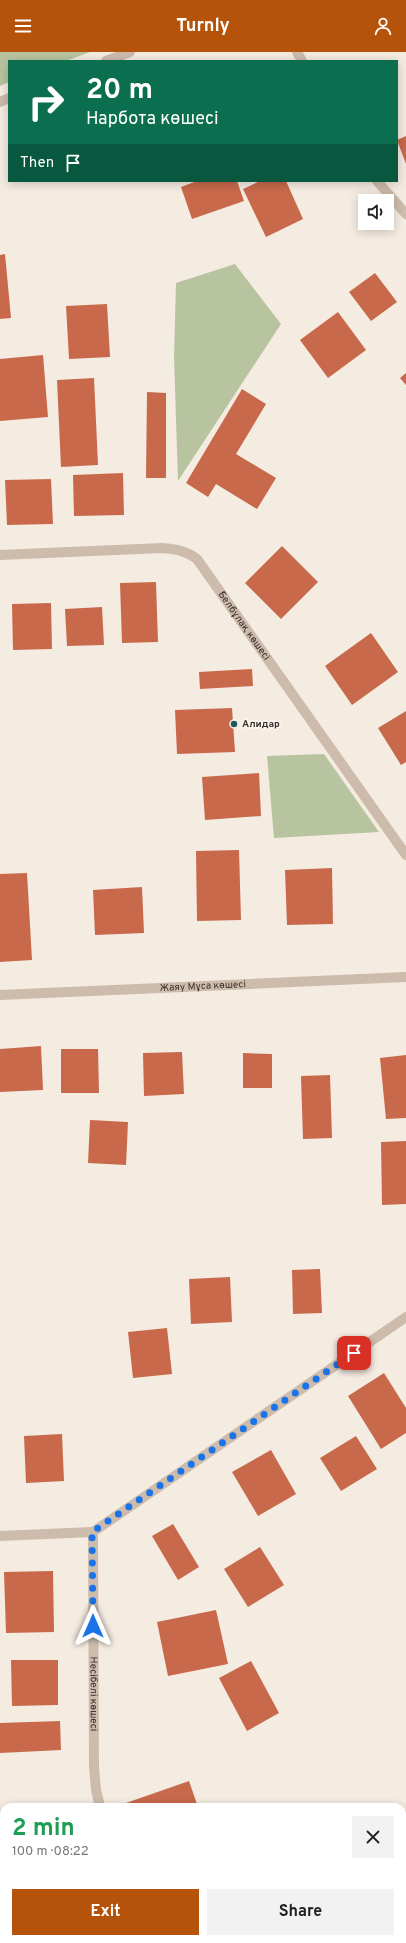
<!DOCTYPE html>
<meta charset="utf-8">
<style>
:root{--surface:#fff;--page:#f2f2f2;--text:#222;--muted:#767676;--accent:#b45309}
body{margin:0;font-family:Overpass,sans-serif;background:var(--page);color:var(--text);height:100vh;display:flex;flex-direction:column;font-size:15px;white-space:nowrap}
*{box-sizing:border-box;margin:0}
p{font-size:13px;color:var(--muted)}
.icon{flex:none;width:22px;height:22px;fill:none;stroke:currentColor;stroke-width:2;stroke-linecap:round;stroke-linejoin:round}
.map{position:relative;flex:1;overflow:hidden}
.drawer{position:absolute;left:0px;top:1751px;width:406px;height:140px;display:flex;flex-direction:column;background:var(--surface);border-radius:12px 12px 0 0;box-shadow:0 2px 10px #0003}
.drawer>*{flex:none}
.guide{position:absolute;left:8px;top:8px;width:390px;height:122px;border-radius:0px;box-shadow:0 2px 10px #0003;background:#0b6e4f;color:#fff;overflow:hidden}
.fabs{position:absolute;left:358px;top:142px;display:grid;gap:8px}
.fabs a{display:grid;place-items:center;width:36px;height:36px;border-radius:0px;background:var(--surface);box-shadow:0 2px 10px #0003;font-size:20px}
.pin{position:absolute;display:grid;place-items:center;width:34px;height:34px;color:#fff;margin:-17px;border-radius:8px;box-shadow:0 2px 6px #0006}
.me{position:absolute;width:44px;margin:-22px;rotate:0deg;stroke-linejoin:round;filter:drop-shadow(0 0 3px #0008)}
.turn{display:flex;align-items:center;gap:14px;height:84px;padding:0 12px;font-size:18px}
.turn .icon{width:52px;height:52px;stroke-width:2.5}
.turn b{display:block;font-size:28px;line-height:34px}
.then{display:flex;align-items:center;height:38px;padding:0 12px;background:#0003;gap:8px;font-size:15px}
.round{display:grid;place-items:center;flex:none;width:42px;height:42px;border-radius:0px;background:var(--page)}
.overview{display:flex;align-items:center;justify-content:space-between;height:68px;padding:0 12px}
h1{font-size:24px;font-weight:700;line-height:30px;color:#1e9e55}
.button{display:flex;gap:8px;margin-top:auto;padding:8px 12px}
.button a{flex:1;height:46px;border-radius:0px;background:var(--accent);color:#fff;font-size:16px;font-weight:700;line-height:46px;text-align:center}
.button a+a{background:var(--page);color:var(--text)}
header{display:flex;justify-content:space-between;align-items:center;height:52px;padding:0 12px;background:var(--accent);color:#fff;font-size:18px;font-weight:700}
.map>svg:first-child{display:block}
.green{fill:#b8c4a0}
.building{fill:#c8694b}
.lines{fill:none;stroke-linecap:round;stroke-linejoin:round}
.minor{stroke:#cdbbac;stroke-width:10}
.tertiary{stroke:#cdbbac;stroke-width:10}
.route{stroke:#1a73e8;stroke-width:7;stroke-dasharray:0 12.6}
.poi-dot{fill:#1f5a5e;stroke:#fbf5ee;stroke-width:1.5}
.labels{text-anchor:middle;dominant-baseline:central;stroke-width:3.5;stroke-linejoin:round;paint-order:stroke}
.street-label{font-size:10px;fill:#3b302b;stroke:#fbf5ee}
.poi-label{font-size:10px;font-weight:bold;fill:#3b302b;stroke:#fbf5ee;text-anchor:start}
</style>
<header><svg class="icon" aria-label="menu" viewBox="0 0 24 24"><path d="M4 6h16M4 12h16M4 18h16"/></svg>Turnly<svg class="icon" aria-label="person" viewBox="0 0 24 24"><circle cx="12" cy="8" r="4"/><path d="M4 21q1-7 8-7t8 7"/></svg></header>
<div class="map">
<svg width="406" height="1891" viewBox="0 0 406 1891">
<rect width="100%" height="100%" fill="#f4ebe1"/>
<!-- green -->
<path class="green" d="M0,0H90L66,9H9V30L0,34Z
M235,212L281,272L178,429L174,305L176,231Z
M324,702L379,780L274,786L267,704Z"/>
<!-- building -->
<path class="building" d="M406,84V112L397,88Z
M197,129H237L244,149L192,167L181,135Z
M260,129H286L303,167L266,185L243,137Z
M5,202L11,266L0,267V203Z
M375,221L397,250L371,269L349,240Z
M107,252L110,305L69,307L66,254Z
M338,260L366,298L328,326L300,288Z
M43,303L48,365L0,369V307Z
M406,321V333L400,326Z
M94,326L98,413L61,415L57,328Z
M242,337L266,352L236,402L276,426L257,457L216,432L208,445L186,431Z
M147,340L166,341V426H146Z
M123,421L124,463L74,464L73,423Z
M51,427L53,472L7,473L5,428Z
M282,494L318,530L281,567L245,531Z
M156,530L158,590L122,591L120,531Z
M51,551L52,597L13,598L12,552Z
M102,555L104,593L67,594L65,557Z
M371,581L398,620L352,653L325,614Z
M252,617L253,634L200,637L199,620Z
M232,656L235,700L177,702L175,658Z
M406,659V710L401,713L378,676Z
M259,721L261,764L205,768L202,725Z
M239,798L241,868L197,869L196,799Z
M332,816L333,872L287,873L285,818Z
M27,821L32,908L0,910V822Z
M142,835L144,881L95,883L93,838Z
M41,994L43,1038L0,1040V997Z
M61,997H98L99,1041H61Z
M182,1000L184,1042L144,1044L143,1001Z
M243,1001L272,1002V1036H243Z
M406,1003V1066L386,1067L380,1006Z
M330,1023L332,1086L303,1087L301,1024Z
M90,1068L128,1070L126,1113L88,1111Z
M406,1089V1152L382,1153L381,1090Z
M320,1217L322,1261L293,1262L292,1218Z
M230,1225L232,1270L191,1272L189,1227Z
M167,1276L172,1322L133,1326L128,1280Z
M384,1321L406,1356V1381L381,1397L348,1344Z
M62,1382L64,1429L26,1431L24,1384Z
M356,1384L377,1417L341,1439L320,1406Z
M271,1398L296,1442L258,1464L232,1420Z
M173,1472L199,1515L178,1528L152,1484Z
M260,1495L284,1533L248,1555L224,1517Z
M53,1519L54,1580L6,1581L4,1520Z
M216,1558L228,1612L168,1624L157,1570Z
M11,1608H58V1653L12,1654Z
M251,1609L279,1661L247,1679L219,1626Z
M60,1669L61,1698L0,1701V1671Z
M189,1729L198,1755H128L126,1751Z
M4,1831V1887L11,1888L0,1889V1832Z
M190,1887H238V1888L190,1891Z"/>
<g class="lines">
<!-- minor -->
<g class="minor">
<path d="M297,0L302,9"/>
<path d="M106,9L130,0"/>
<path d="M0,50L9,46"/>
<path d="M377,129L406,162"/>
<path id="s1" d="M0,503L162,496C176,497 186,499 197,507L406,803"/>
<path d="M93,1480L406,1265"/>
<path id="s2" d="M93,1480L94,1715L96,1738L100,1755"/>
<path d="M0,1484L93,1480"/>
<path d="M138,1887V1891"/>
</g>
<!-- tertiary -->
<path class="tertiary" id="s3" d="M0,943L406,925"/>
</g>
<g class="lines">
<!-- route -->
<path class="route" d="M93,1574L92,1480L354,1301"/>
</g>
<!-- markers -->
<circle class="poi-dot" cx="234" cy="672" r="4"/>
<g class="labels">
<!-- street labels -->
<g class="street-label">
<text stroke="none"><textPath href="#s1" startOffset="281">Белбұлақ көшесі</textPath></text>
<text stroke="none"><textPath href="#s3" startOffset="203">Жаяу Мұса көшесі</textPath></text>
<text stroke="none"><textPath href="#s2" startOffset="162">Несібелі көшесі</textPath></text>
</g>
<!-- poi labels -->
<g class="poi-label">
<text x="242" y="672">Алидар</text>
</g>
</g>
</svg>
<div class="fabs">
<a><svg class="icon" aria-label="sound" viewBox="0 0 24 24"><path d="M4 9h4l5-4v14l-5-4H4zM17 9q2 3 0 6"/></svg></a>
</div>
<div class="pin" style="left:354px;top:1301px;background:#d93025"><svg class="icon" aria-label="arrive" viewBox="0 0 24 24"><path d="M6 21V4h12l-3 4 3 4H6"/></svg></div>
<svg class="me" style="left:93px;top:1574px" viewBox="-20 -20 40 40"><path d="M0-17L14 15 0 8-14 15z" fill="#1a73e8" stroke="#fff" stroke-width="4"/></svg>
<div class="guide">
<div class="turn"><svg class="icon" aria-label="right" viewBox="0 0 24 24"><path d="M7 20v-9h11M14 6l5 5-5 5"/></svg><div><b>20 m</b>Нарбота көшесі</div></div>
<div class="then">Then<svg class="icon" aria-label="arrive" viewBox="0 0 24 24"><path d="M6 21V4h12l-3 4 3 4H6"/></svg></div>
</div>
<section class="drawer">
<div class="overview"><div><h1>2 min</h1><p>100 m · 08:22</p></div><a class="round"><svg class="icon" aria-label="close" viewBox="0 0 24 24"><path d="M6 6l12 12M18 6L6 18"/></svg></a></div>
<div class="button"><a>Exit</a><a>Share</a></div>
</section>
</div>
